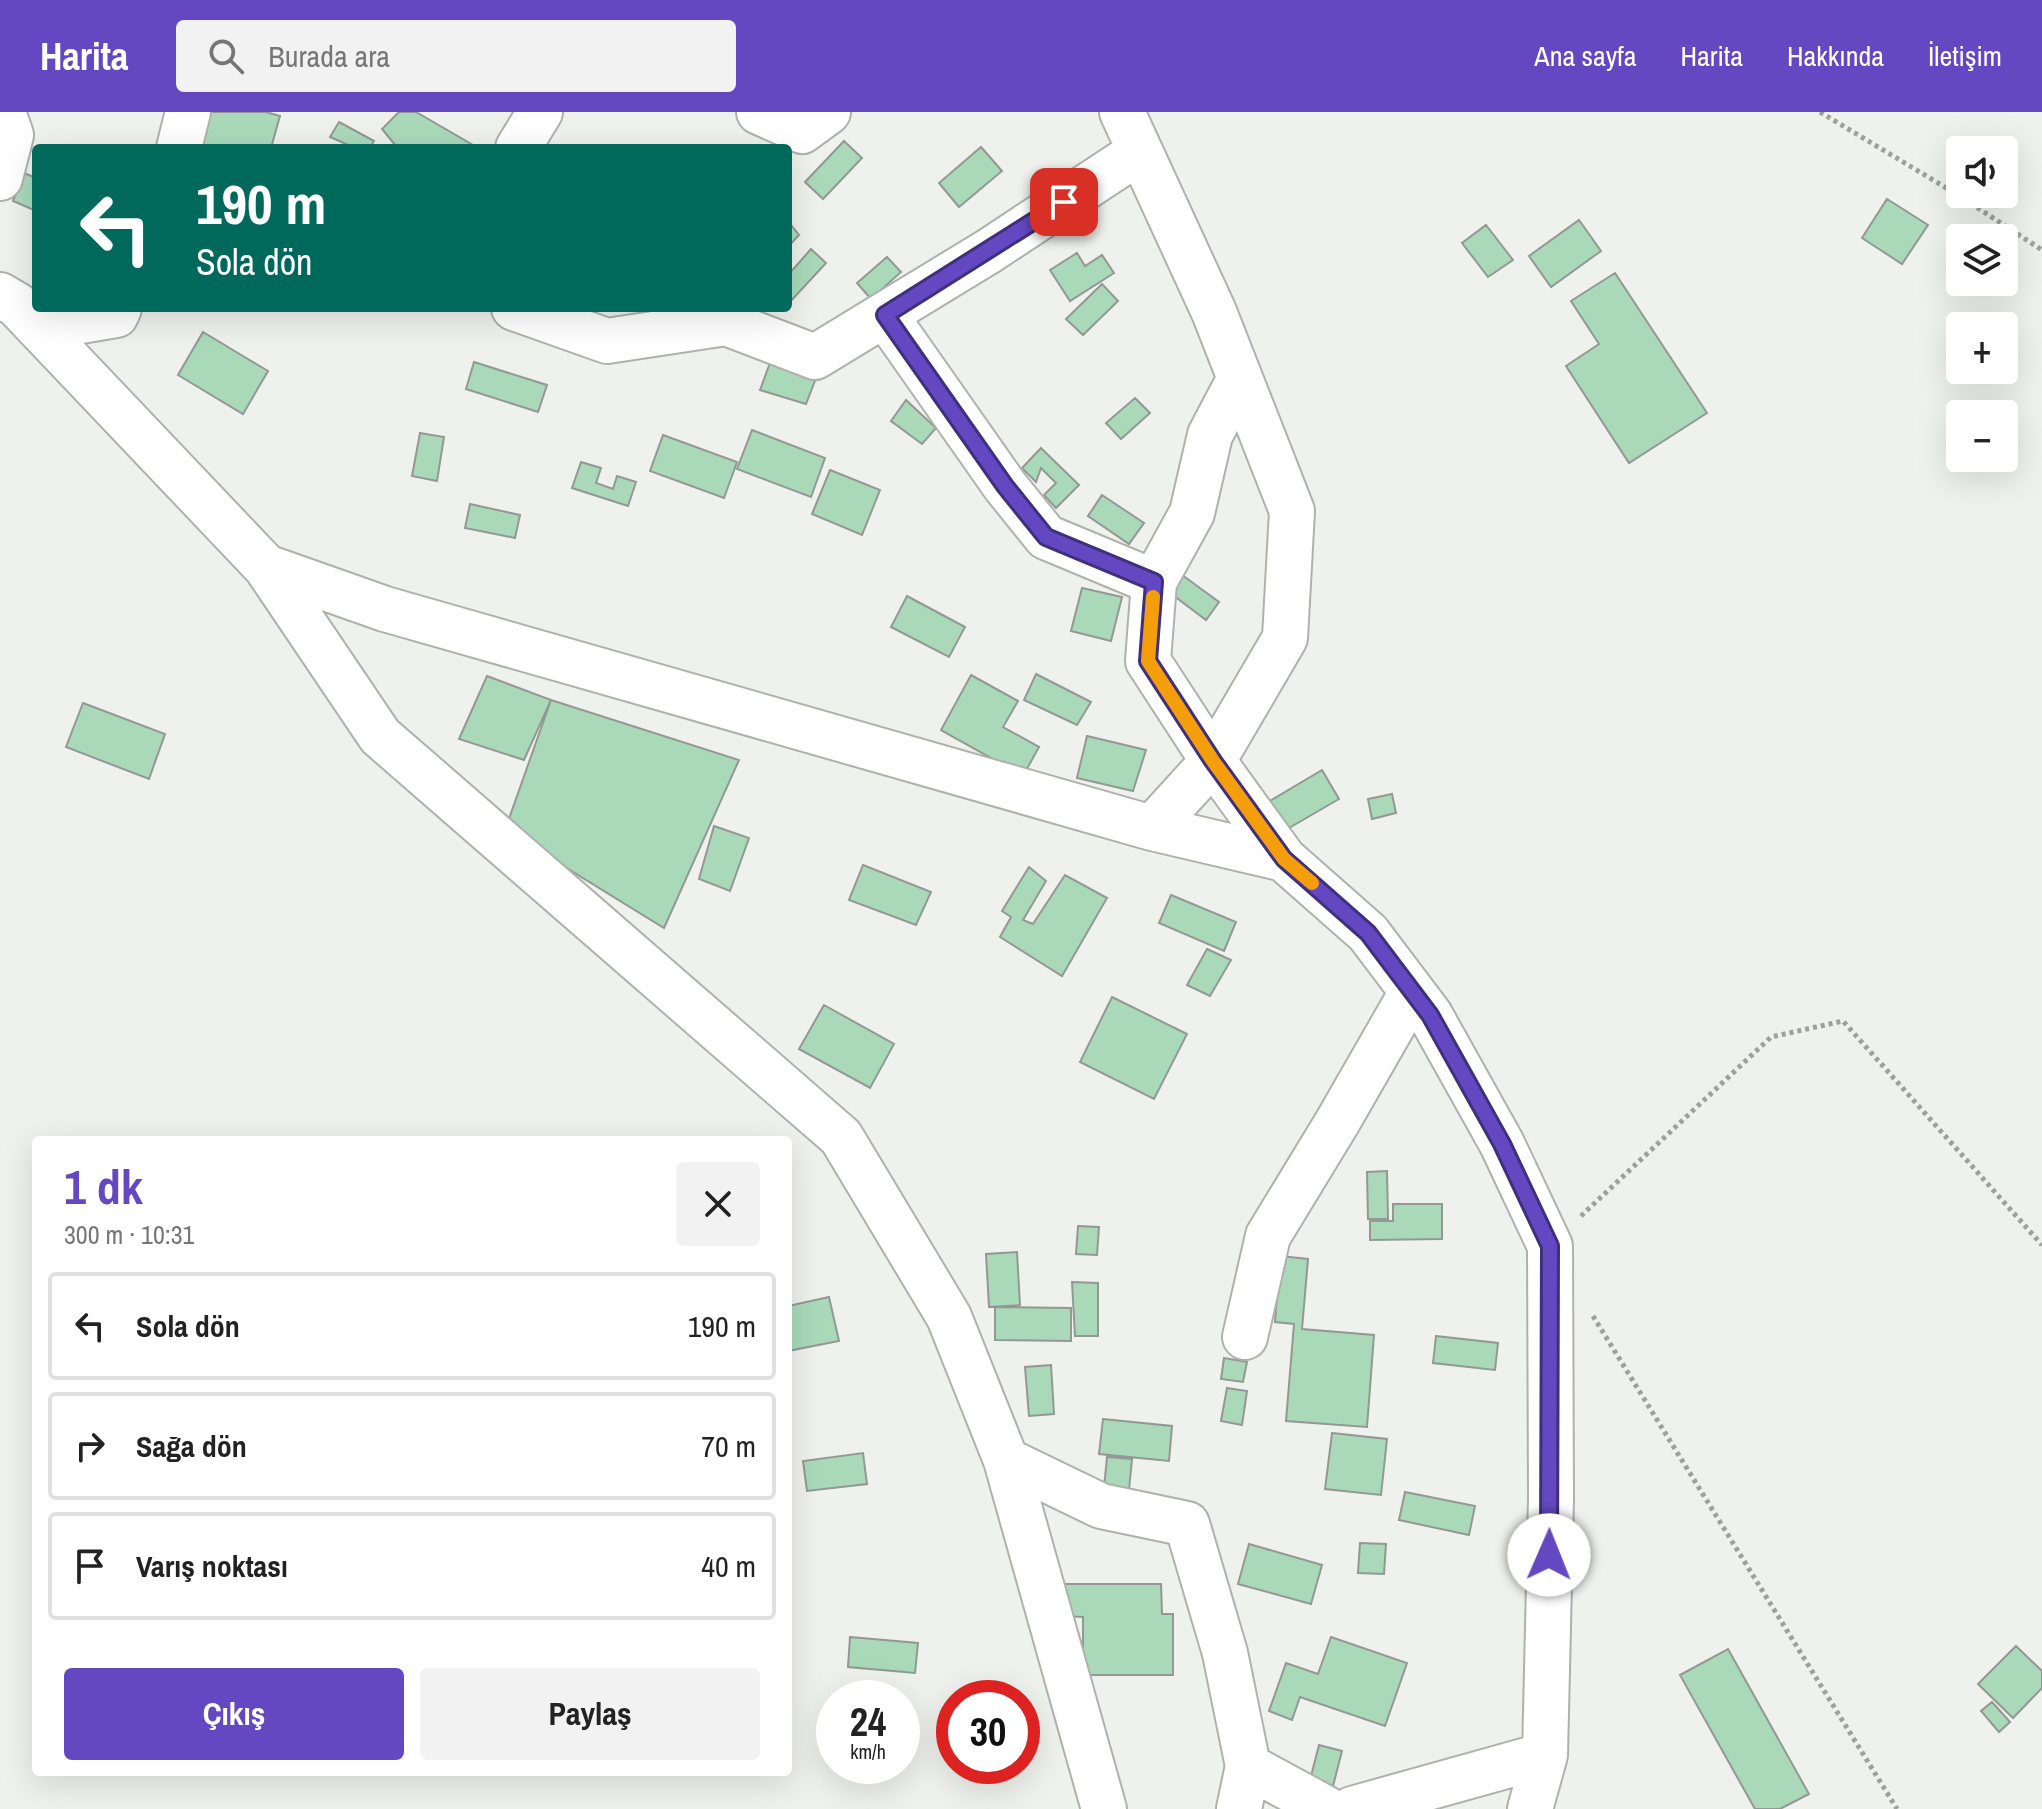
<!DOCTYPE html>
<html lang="tr">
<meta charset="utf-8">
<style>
:root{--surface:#fff;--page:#f2f2f2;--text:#222;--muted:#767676;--line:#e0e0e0;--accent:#6348c1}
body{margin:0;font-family:"Archivo Narrow",sans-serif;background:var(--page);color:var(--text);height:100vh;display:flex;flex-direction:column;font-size:30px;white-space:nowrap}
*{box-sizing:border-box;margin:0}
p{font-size:26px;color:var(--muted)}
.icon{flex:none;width:44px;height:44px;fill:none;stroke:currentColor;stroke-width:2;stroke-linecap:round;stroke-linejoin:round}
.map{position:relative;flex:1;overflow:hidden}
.sheet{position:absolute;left:32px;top:1024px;width:760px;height:640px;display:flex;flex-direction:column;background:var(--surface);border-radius:8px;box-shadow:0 8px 32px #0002}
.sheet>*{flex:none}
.top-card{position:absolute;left:32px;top:32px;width:760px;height:168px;border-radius:8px;box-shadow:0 8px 32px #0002;background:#00695c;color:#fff;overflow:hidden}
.controls{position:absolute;left:1946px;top:24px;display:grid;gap:16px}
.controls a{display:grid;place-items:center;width:72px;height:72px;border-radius:8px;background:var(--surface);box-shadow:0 8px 32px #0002;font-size:40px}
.speed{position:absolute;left:816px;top:1568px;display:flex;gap:16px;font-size:40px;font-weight:700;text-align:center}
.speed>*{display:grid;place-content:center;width:104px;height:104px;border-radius:50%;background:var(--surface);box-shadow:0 8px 32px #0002;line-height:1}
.speed small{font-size:20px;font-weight:400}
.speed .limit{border:12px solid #d22;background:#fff;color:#111}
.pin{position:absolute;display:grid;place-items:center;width:68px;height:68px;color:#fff;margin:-34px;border-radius:16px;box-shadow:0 4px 12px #0006}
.me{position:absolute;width:88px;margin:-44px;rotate:1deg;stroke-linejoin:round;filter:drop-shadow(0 0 6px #0008)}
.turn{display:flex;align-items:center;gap:28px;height:168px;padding:0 32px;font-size:36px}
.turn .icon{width:104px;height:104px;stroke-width:2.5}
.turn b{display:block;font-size:56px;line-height:68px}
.round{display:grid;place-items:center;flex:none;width:84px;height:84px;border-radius:8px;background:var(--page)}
.overview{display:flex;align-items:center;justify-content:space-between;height:136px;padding:0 32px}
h1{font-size:48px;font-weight:700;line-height:60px;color:var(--accent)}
.primary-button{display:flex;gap:16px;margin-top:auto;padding:16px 32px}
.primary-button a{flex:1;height:92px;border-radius:8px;background:var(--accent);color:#fff;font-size:32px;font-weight:700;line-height:92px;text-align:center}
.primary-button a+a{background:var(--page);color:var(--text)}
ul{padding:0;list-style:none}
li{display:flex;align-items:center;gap:24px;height:108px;margin:0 16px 12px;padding:0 16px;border:4px solid var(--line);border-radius:8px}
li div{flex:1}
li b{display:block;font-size:30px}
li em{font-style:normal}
header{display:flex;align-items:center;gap:48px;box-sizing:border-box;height:112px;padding:0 40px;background:var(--accent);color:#fff}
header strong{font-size:38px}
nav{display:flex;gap:44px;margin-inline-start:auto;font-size:28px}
.search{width:560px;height:72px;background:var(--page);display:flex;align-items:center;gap:20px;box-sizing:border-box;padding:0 28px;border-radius:8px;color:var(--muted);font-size:30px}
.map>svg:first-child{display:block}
.building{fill:#aad9ba;stroke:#939894;stroke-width:2}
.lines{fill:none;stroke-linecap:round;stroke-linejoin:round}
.minor-casing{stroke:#afb1ac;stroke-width:48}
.path{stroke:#9ea09c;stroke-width:5;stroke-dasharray:4 4;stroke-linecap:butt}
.minor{stroke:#fff;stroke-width:44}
.route-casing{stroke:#402f7d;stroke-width:20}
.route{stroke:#6348c1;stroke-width:14}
.slow{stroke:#f59e0b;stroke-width:14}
</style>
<header>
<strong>Harita</strong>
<div class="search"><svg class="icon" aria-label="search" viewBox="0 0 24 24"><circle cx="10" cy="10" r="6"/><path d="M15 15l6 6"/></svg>Burada ara</div>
<nav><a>Ana sayfa</a><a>Harita</a><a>Hakkında</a><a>İletişim</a></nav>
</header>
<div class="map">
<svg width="2042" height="1697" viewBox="0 0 2042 1697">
<rect width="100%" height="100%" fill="#eff1ec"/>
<!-- building -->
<path class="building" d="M210,0H266L280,4L271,36H199Z
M399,0H416L473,33L471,36H394L396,34L382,17Z
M339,10L374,29L370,36H355L330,25Z
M844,29L862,46L823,87L805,70Z
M981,35L1002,59L959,95L939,71Z
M24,61L36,66V99L13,89Z
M1887,87L1928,113L1902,152L1862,126Z
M1579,108L1601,139L1551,175L1529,144Z
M788,109L799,123L788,135Z
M1486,113L1513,148L1488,165L1462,131Z
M811,137L826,151L789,191L788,163Z
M1077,141L1085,154L1102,143L1114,161L1070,189L1050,158Z
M887,145L901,160L871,187L857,171Z
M1615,161L1707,301L1629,351L1566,254L1599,232L1571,189Z
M1102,172L1118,189L1083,223L1066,207Z
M203,220L268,259L243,302L178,263Z
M771,248L818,261L806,292L760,278Z
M474,250L547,273L538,300L466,277Z
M1135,286L1150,301L1121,327L1106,311Z
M906,288L936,316L922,332L891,309Z
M752,318L825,346L811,385L737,357Z
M420,321L444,325L437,369L412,364Z
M663,323L737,350L724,386L650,359Z
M1041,336L1079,373L1056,396L1044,383L1056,371L1041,356L1036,370L1022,356Z
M581,350L601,356L596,371L613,377L617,364L636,370L628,394L572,376Z
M830,358L880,378L862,423L812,402Z
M1102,383L1144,411L1129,432L1088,404Z
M470,392L520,403L515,426L465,416Z
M1178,460L1219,490L1206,508L1165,477Z
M1082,476L1122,485L1111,529L1071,519Z
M907,484L965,515L949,545L891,515Z
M1036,562L1091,590L1077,613L1024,588Z
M971,563L1018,589L1003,615L1039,635L1023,664L941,618Z
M487,564L551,588L524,648L459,627Z
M551,588L739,648L664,816L505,718Z
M83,591L165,622L149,667L66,635Z
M1087,624L1146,638L1133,679L1077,666Z
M1322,658L1339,687L1289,716L1270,689Z
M1392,682L1396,701L1372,707L1368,687Z
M714,714L749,726L730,779L699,767Z
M863,753L931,780L916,813L849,788Z
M1029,755L1046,769L1023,808L1033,812L1065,763L1107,786L1062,864L1000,825L1011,805L1002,799Z
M1171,783L1236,810L1224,839L1159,811Z
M1207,837L1231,848L1210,884L1187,873Z
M1112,885L1187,922L1154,987L1080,950Z
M824,893L894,932L870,976L799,937Z
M1387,1059L1388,1107H1368L1367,1060Z
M1393,1092H1442V1127L1370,1128V1109H1393Z
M1078,1114L1099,1115L1097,1143L1076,1142Z
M1017,1140L1020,1193L989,1195L986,1142Z
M1280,1144L1308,1147L1302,1217L1374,1223L1367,1315L1286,1309L1294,1212L1275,1210Z
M1072,1170L1098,1171V1224H1075Z
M829,1185L839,1229L788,1239V1194Z
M995,1195L1071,1196V1229L995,1228Z
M1436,1224L1498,1231L1495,1258L1433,1251Z
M1224,1246L1247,1250L1243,1270L1221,1267Z
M1051,1253L1054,1302L1029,1304L1025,1255Z
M1227,1276L1247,1279L1242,1313L1221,1309Z
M1103,1307L1172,1314L1169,1349L1099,1342Z
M1332,1321L1387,1327L1381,1383L1325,1377Z
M863,1341L867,1372L807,1379L803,1349Z
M1107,1345L1132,1347L1129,1378L1104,1376Z
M1405,1380L1475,1394L1469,1423L1399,1408Z
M1360,1431L1386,1432L1384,1462L1358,1461Z
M1249,1432L1322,1453L1311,1492L1238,1472Z
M1062,1472H1161L1162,1502H1173V1563H1083V1505L1063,1504Z
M850,1525L918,1531L915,1561L848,1555Z
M1331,1525L1407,1551L1385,1614L1300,1585L1292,1608L1269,1599L1286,1551L1318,1562Z
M2016,1534L2042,1559V1576L2013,1606L1978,1572Z
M1728,1537L1809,1682L1780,1697H1755L1680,1563Z
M1992,1590L2010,1610L1999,1620L1981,1599Z
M1319,1633L1342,1639L1333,1674L1310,1668Z"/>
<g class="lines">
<defs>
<path id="minor" d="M759,0L802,19L828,0
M1122,0L1214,200L1292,399L1285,526L1213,649L1284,747
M179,36L188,0
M518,36L540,0
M0,66L11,23L3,0
M0,183L17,193L266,455L380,624L841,1025L949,1205L1006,1348L1104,1697
M514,196L607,229L726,211L815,245L989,139L1139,40
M885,203L1005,374L1046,425L1154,470
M39,216L116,203L119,196
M266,455L385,497L1152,716L1284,747L1368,821L1430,903L1502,1032L1550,1134L1551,1386L1545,1643L1530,1697
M1152,716L1213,649L1148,549L1154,470L1192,401L1210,323L1240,266
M1245,1225L1268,1124L1338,1009L1412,880
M1006,1348L1101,1394L1187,1412L1225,1541L1248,1654
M1239,1697L1248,1654L1327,1697
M1352,1697L1545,1643"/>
</defs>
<!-- minor casing -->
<use href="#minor" class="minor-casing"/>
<!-- path -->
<path class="path" d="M1820,0L1958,83L2042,138
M1581,1104L1771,925L1843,909L2042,1133
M1593,1204L1897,1697"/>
<!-- minor -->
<use href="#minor" class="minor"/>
</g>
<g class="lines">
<defs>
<path id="route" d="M1064,90L885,203L1005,374L1046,425L1154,470L1148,549L1213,649L1284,747L1368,821L1430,903L1502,1032L1550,1134L1549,1443"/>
</defs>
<!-- route casing -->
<use href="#route" class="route-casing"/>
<!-- route -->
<use href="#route" class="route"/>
<!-- slow -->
<path class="slow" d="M1153,485L1148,549L1213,649L1284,747L1312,771"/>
</g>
</svg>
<div class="controls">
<a><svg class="icon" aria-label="sound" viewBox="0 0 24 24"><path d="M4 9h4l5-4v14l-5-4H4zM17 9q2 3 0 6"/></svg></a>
<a><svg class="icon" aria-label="layers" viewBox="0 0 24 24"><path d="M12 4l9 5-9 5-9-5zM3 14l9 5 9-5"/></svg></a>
<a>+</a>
<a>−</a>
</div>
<div class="speed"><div>24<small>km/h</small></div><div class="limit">30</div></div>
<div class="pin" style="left:1064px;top:90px;background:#d93025"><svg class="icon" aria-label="arrive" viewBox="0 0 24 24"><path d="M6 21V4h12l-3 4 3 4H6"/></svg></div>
<svg class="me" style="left:1549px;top:1443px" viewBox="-20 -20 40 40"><circle r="19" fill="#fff"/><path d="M0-13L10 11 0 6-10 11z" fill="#6348c1"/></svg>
<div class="top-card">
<div class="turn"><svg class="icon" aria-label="left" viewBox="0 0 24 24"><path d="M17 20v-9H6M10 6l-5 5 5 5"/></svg><div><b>190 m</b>Sola dön</div></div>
</div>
<section class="sheet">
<div class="overview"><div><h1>1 dk</h1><p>300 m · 10:31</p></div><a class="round"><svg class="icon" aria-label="close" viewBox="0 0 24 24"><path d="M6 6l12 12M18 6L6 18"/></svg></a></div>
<ul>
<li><svg class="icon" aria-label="left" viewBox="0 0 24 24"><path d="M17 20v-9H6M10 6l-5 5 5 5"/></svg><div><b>Sola dön</b></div><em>190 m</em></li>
<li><svg class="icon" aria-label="right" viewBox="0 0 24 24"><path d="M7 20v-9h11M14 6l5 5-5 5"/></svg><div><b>Sağa dön</b></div><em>70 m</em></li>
<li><svg class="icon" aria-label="arrive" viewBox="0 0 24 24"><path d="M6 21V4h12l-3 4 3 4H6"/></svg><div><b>Varış noktası</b></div><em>40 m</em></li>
</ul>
<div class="primary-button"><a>Çıkış</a><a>Paylaş</a></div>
</section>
</div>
